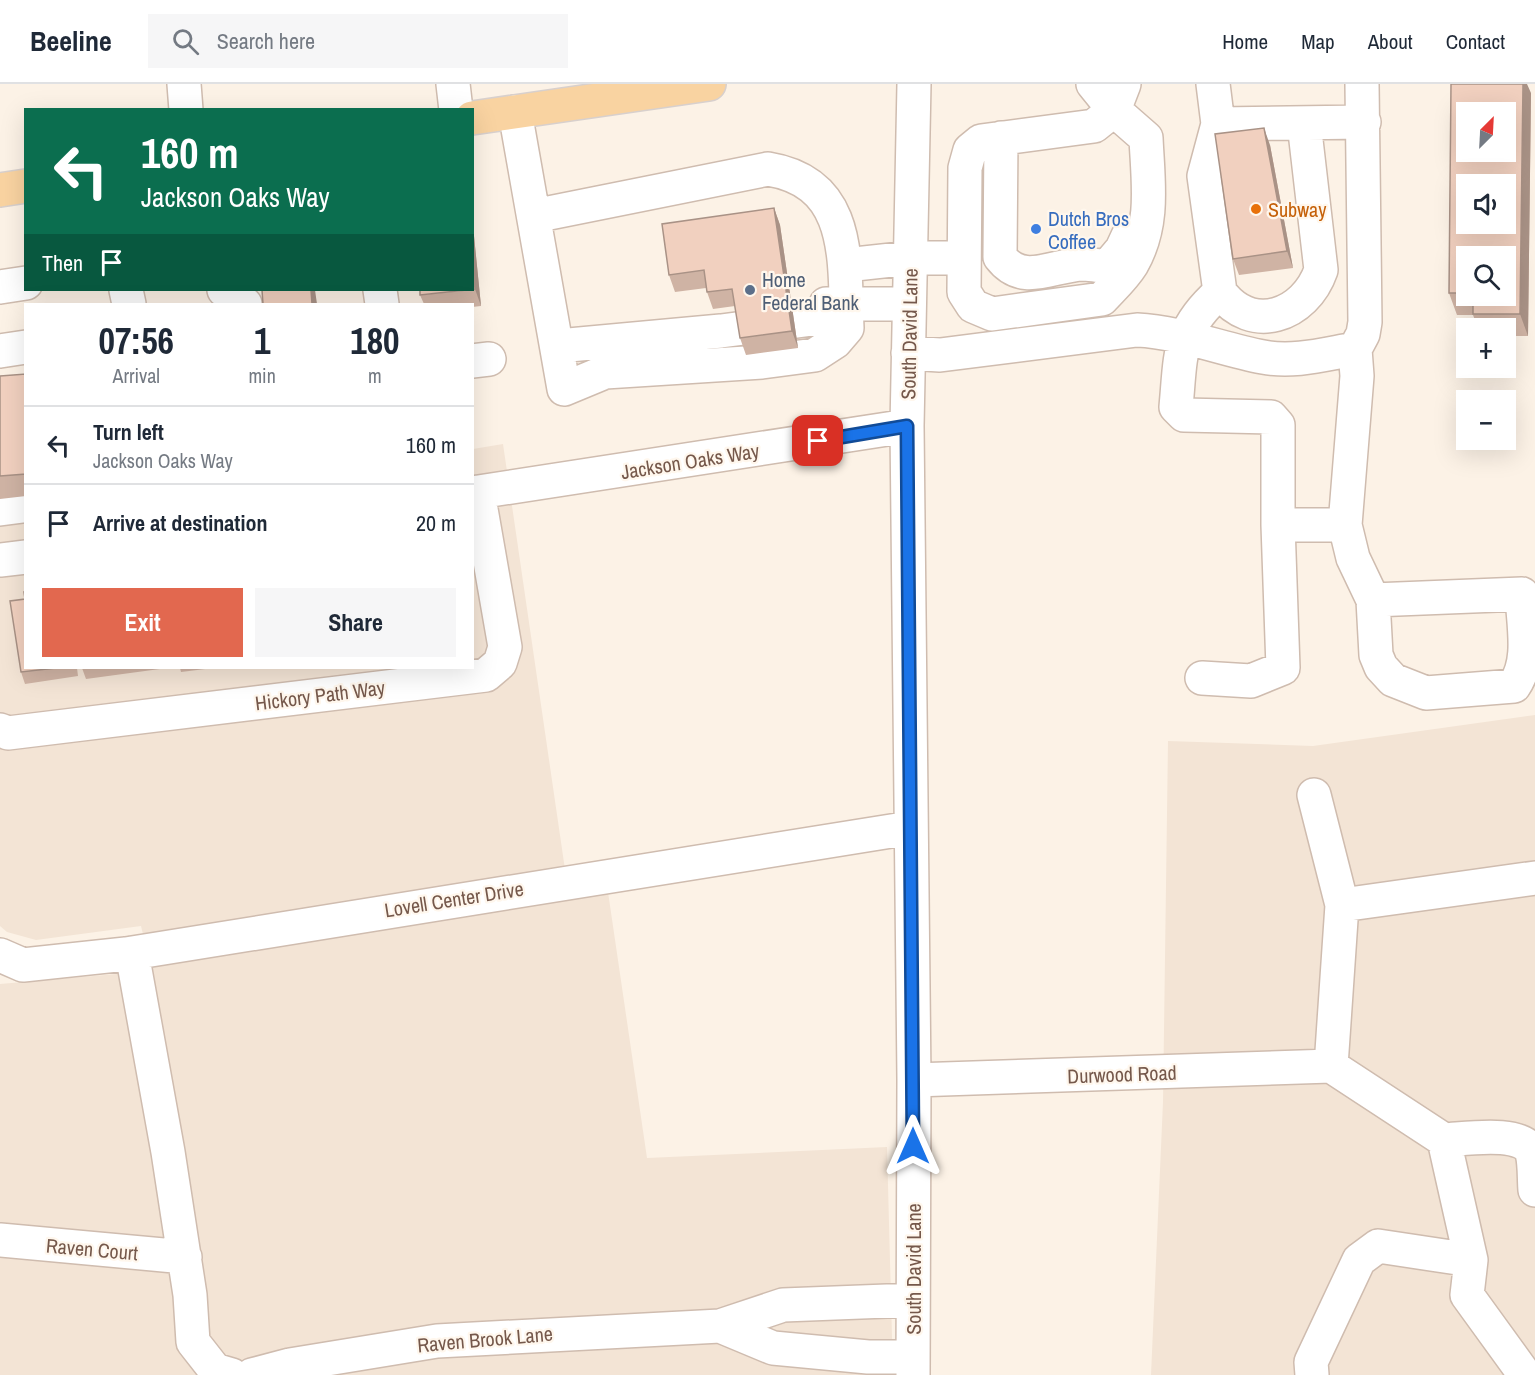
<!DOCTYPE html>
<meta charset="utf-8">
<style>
:root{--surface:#fff;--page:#f6f6f7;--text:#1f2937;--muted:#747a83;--line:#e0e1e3;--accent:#e2684f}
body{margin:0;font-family:"Archivo Narrow",sans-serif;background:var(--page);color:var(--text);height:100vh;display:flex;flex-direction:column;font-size:22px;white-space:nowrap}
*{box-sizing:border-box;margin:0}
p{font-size:20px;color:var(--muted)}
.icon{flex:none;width:33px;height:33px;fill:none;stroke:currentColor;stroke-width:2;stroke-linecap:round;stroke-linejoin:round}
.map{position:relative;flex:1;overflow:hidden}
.sheet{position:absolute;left:24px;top:219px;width:450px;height:366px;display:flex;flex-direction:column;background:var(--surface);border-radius:0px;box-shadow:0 6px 24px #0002}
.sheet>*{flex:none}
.banner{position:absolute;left:24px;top:24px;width:450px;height:183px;border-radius:0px;box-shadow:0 6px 24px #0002;background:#0b6e4f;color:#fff;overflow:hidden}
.needle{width:39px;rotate:24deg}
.tools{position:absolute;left:1456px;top:18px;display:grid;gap:12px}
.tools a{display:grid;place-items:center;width:60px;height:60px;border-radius:0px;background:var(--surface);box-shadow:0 6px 24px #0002;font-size:30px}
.pin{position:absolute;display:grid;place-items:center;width:51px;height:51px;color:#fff;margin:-26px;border-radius:12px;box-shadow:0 3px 9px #0006}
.me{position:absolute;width:66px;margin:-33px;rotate:0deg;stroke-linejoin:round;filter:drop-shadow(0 0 4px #0008)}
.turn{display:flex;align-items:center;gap:21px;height:126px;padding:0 18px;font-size:27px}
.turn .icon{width:78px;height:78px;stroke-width:2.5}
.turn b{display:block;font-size:42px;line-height:51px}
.then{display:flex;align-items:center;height:57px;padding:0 18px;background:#0003;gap:12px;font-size:22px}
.eta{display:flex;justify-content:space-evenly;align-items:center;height:102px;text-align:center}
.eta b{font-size:36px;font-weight:800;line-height:42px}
.action{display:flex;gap:12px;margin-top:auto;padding:12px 18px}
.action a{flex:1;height:69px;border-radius:0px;background:var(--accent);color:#fff;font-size:24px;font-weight:800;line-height:69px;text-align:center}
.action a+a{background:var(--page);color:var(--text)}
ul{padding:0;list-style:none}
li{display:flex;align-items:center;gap:18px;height:78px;padding:0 18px;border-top:2px solid var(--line)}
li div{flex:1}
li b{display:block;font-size:22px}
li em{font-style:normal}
header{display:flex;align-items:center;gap:36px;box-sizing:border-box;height:84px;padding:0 30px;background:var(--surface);border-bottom:2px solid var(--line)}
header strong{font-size:28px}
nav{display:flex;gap:33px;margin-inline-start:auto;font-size:21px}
.search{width:420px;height:54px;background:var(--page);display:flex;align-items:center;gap:15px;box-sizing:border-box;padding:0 21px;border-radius:0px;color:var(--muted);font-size:22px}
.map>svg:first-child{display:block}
.residential{fill:#f3e4d5}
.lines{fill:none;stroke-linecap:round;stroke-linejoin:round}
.minor-casing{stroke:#cfbcaf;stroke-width:36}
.major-casing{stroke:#d8d0cd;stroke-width:36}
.minor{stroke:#fff;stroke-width:33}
.major{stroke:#f9d3a1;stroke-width:33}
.wall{fill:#cfb3a4;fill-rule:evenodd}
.shaded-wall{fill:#a99286}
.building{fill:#f1d0bf;stroke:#a99286;stroke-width:1.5;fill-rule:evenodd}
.route-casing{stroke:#114b97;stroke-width:15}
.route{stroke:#1a73e8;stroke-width:10}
.food-dot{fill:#e8710a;stroke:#fff7ed;stroke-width:2}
.shop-dot{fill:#3f7fe0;stroke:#fff7ed;stroke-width:2}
.service-dot{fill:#5c6f8a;stroke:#fff7ed;stroke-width:2}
.labels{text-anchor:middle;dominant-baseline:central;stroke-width:4.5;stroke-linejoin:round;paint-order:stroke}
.food-label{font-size:20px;fill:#c56008;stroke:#fff7ed;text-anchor:start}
.shop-label{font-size:20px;fill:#366cbe;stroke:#fff7ed;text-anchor:start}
.service-label{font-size:20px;fill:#4e5e75;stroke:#fff7ed;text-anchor:start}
.street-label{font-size:20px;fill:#75584b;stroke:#fff7ed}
</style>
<header>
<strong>Beeline</strong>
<div class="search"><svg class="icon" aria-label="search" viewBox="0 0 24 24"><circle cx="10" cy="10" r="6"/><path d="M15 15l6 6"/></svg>Search here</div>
<nav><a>Home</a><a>Map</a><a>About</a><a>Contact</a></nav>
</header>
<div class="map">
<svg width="1535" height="1291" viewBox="0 0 1535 1291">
<rect width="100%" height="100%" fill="#fcf2e6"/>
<!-- residential -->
<path class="residential" d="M503,360L569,813L608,808L647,1074L887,1063L893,1291H0V900L152,887L141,842L36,856L7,848L0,842V436L25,432L26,584H472L473,365Z
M1535,631V1291H1151L1163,1018L1168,657L1313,662Z"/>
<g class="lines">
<defs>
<path id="minor" d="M184,0L186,26
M453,0L456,26
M1093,0L1114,26L1146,54C1148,98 1155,140 1132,180C1124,193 1112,204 1102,215L992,230L973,222L964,208L965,84L970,66L981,57L1094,42L1114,26L1124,0
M1213,0L1218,40L1204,92L1220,208C1252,251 1305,232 1321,186L1304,39
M515,28L564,305L605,288L762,278L815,271L835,258L847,244C844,177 853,99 768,85L534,132
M1218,40L1364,38
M1001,54L1000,173C1023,203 1052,181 1083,180C1091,180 1099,182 1107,183L1122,165L1128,152
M846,181L910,174H963
M0,203L26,199
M126,206L129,220
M224,206L245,220
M380,206L382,220
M1220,208C1177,246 1181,270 1176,323L1184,331L1271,333L1278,341V441H1345
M826,220H909
M558,262L721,247L820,234L846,222
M1355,265L1357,292L1345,441L1353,474L1373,516L1522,510C1523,541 1532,576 1514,602L1426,609L1393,596L1381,583L1376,571L1373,516
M0,267L26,263
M908,269L940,271L1137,246C1180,248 1221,265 1263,273C1294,279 1325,270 1355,265L1363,250L1365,238L1362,0
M472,277L489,275
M472,409L907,342
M0,425L23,422
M0,476L26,473
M1202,594L1251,597L1283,584L1278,441
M0,646L8,649L486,591L500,579L505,563L478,408
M1314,711L1342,821L1331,982
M1342,821L1535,794
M132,869L168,1068L190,1211L193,1258L215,1286L232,1291
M0,871L23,881L126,870L910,744
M914,996L1331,982L1444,1056L1471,1176L1467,1211L1525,1291
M1444,1056C1465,1055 1524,1045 1532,1069C1535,1080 1534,1095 1535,1106
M0,1156L185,1173
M720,1242L773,1264L868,1273H913
M252,1291L290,1281L437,1257L720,1242L783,1221L913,1216
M913,1291L914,996L907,342L914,0
M1312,1291L1311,1278L1359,1176L1378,1162L1471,1176"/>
<path id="major" d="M472,34L709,0
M0,106L26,102"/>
</defs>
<!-- minor casing -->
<use href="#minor" class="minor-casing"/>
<!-- major casing -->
<use href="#major" class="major-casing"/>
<!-- minor -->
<use href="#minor" class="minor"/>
<!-- major -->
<use href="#major" class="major"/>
</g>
<!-- wall -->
<path class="wall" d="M1531,9L1528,252H1506V244H1478L1473,231H1457L1449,209ZM1467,172L1506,212H1467Z
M1270,61L1293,184L1239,191L1233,175Z
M774,124L780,141L798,264L746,271L740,254L735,222L713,225L707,208L706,204L675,208L669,191Z
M472,132L481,222L472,223V220H424L420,211L472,206Z
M26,290V412L0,415V292Z
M26,508V584H77L78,592L25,600L21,588Z
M82,584H167L86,595Z
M180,584H213L181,588Z"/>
<!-- shaded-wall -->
<path class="shaded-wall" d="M1523,0H1527L1531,9L1528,252L1520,230Z
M1264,44L1270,61L1293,184L1287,167Z
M774,124L780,141L798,264L792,247Z
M472,132L481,222L475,205L472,177Z
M311,206H315L317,220H312Z"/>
<!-- building -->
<path class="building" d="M1451,0H1523L1520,230H1473V212H1506V172H1467V209H1449ZM1467,28H1506V68H1467ZM1467,100H1506V140H1467Z
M1264,44L1287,167L1233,175L1215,50Z
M774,124L792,247L740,254L732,205L707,208L704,186L669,191L662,140Z
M472,177L475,205L420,211V206H472Z
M262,206H311L312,220H263Z
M26,290V390L0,392V292Z
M24,508H26V584H56L21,588L10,517L25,515Z"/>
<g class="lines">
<defs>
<path id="route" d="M818,357L907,342L913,1062"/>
</defs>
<!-- route casing -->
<use href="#route" class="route-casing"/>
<!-- route -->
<use href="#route" class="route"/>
</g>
<!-- markers -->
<circle class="food-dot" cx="1256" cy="125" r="6"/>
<circle class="shop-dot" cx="1036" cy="145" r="6"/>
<circle class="service-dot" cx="750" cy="206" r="6"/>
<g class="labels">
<!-- food labels -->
<g class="food-label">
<text x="1268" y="125">Subway</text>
</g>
<!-- shop labels -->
<g class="shop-label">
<text x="1048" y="134">Dutch Bros<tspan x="1048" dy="23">Coffee</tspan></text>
</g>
<!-- service labels -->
<g class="service-label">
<text x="762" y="195">Home<tspan x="762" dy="23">Federal Bank</tspan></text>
</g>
<!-- street labels -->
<g class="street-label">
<text transform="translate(909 250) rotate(-89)">South David Lane</text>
<text transform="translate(690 377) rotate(-9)">Jackson Oaks Way</text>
<text transform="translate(320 611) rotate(-7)">Hickory Path Way</text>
<text transform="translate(454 815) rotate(-9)">Lovell Center Drive</text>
<text transform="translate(1122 990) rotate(-2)">Durwood Road</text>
<text transform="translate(92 1165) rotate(5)">Raven Court</text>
<text transform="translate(913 1185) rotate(-90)">South David Lane</text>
<text transform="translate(485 1255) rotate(-5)">Raven Brook Lane</text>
</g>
</g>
</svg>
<div class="tools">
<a><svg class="needle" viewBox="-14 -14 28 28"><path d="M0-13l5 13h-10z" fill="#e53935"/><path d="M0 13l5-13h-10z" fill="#747a83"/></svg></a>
<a><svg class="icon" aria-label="sound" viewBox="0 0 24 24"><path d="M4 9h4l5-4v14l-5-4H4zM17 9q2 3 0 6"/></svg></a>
<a><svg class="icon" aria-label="search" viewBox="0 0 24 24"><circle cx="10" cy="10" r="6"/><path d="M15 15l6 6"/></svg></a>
<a>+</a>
<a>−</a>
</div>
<div class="pin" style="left:818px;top:357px;background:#d93025"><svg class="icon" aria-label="arrive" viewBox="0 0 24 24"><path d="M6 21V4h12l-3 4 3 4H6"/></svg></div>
<svg class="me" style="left:913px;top:1062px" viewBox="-20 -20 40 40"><path d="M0-17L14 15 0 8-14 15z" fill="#1a73e8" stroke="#fff" stroke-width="4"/></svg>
<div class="banner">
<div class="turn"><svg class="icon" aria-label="left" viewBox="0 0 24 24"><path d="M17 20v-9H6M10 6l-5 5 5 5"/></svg><div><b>160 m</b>Jackson Oaks Way</div></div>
<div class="then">Then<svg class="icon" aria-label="arrive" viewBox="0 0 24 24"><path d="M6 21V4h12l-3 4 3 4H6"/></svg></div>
</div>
<section class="sheet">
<div class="eta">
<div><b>07:56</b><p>Arrival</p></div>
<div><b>1</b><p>min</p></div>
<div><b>180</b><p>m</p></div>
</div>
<ul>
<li><svg class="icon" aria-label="left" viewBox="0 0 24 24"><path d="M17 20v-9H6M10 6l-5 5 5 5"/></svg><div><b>Turn left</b><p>Jackson Oaks Way</p></div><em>160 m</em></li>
<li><svg class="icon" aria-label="arrive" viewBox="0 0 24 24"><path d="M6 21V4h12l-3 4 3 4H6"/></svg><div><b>Arrive at destination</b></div><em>20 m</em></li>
</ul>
<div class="action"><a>Exit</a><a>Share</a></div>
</section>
</div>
